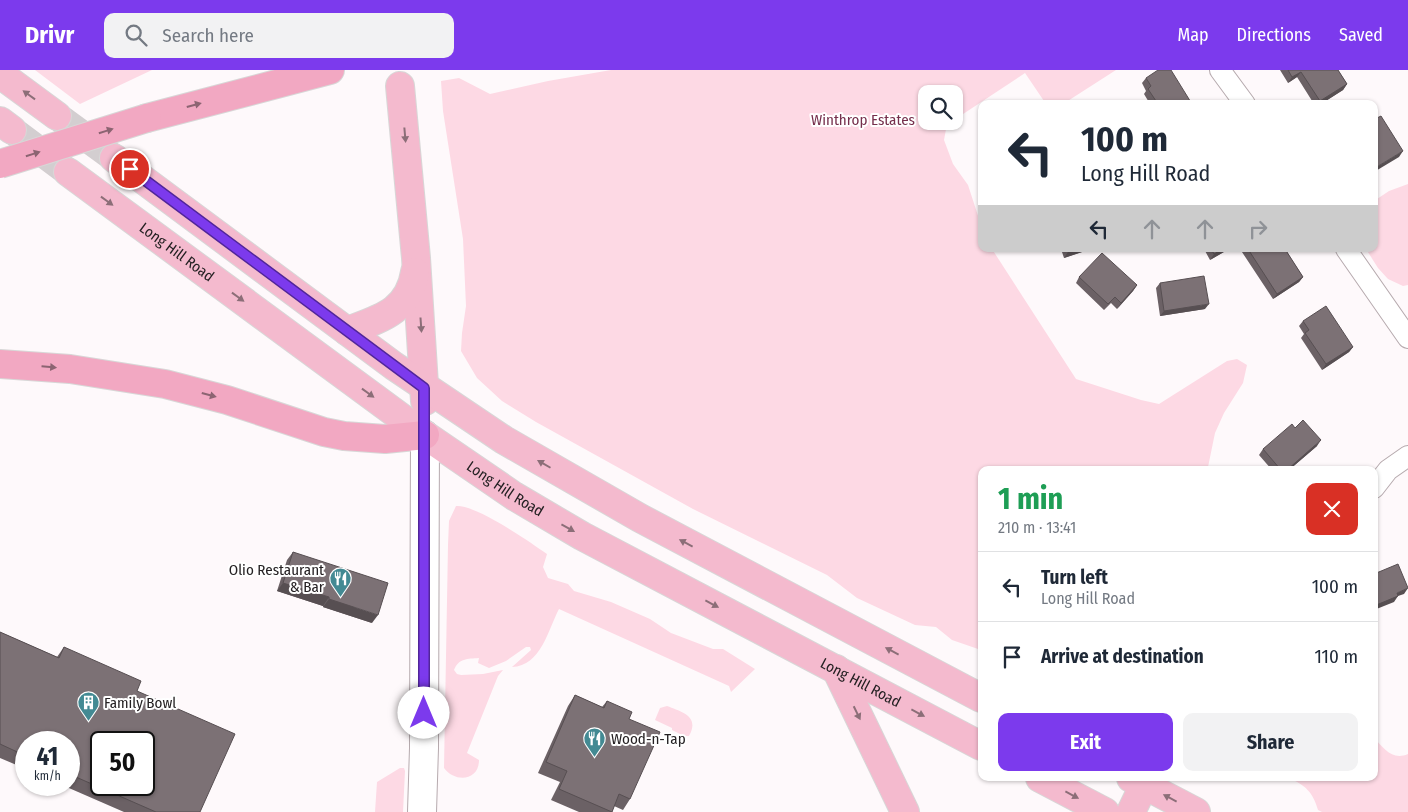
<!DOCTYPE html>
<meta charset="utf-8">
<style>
:root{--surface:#fff;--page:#f2f2f3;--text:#1f2937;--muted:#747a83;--line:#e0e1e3;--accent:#7c3aed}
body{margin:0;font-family:"Fira Sans Condensed",sans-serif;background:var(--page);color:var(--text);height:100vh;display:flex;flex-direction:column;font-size:19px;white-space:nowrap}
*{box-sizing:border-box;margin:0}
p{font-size:16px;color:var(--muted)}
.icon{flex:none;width:28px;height:28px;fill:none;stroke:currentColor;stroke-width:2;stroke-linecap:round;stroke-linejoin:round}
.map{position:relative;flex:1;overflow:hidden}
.panel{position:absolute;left:978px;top:396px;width:400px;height:315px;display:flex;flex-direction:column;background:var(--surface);border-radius:10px;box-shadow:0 1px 4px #0004}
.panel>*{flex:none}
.guide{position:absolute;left:978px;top:30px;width:400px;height:152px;border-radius:10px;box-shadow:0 1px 4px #0004;background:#fff;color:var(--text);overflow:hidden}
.tools{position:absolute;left:918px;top:15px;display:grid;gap:10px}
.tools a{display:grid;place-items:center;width:45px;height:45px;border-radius:10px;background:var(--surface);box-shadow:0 1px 4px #0004;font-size:25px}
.speed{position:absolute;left:15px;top:661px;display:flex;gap:10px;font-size:25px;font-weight:700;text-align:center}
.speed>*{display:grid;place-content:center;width:65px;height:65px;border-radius:50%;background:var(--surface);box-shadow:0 1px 4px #0004;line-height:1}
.speed small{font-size:12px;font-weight:400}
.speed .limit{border:2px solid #111;border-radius:8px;background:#fff;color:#111}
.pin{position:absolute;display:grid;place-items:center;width:42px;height:42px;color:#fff;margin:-21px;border:2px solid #fff;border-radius:50%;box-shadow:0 1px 5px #0007}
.me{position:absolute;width:55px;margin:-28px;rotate:0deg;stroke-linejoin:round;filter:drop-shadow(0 0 4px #0008)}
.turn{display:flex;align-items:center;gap:18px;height:105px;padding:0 20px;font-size:22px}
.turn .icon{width:65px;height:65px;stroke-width:2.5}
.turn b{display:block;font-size:35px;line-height:42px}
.lanes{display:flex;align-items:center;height:48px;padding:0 20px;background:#0003;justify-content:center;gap:25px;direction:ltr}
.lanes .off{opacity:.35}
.round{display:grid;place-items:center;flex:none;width:52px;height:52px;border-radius:10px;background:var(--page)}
.head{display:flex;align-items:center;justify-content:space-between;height:85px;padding:0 20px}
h1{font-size:30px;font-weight:700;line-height:38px;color:#1e9e55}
.cta{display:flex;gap:10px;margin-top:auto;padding:10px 20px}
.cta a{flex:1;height:58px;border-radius:10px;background:var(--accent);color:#fff;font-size:20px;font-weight:700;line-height:58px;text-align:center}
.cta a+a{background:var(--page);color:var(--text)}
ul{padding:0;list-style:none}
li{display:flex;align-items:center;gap:15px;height:70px;padding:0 20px;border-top:1px solid var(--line)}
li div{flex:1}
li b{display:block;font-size:19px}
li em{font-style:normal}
header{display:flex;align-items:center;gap:30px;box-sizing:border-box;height:70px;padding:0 25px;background:var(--accent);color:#fff}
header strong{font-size:24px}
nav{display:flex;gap:28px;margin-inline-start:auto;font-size:18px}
.search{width:350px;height:45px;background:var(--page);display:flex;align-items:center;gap:12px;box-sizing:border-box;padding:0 18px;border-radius:10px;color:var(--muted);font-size:19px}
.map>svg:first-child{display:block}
.green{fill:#fdd9e4}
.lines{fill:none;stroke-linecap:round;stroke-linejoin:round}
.trunk-tunnel{stroke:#d3ced0;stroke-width:28;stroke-dasharray:28 14;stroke-linecap:butt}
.minor-casing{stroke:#b6aaae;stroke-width:22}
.secondary-casing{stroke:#b6aaae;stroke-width:30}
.trunk-casing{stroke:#d8d7d7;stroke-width:30}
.motorway-casing{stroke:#d8d7d7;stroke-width:30}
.minor{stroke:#fff;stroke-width:20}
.secondary{stroke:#fff;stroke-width:28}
.trunk{stroke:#f4bace;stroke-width:28}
.motorway{stroke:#f2a8c2;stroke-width:28}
.motorway-bridge-casing{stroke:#d8d7d7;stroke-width:30;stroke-linecap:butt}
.motorway-bridge{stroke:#f2a8c2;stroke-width:28}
.wall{fill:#6b6165}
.shaded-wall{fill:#574f52}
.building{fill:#7c7175;stroke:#574f52;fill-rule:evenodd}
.oneway{fill:#8c6e78}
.oneway2{fill:#8c6472}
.route-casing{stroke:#51269a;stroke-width:12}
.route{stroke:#7c3aed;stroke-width:9}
.labels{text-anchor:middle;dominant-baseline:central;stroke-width:4;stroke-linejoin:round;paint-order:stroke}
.park-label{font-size:15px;fill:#752f4c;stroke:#fff}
.street-label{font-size:15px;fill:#252123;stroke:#fff}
.poi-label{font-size:15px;fill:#252123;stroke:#fff;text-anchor:start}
</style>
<header>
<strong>Drivr</strong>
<div class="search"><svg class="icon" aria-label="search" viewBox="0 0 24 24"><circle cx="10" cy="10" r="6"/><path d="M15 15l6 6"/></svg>Search here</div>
<nav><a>Map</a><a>Directions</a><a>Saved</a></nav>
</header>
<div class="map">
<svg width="1408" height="742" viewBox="0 0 1408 742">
<rect width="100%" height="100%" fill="#fef9fb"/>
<!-- green -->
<path class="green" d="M35,0H152L80,34Z
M611,0H1116L1063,34H1046L1025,3L954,50V24H926V51H951L947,54L944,70L953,94L968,115L981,155V179H992L1076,309L1141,330L1159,334L1227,291L1237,289L1247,295L1243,313L1224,343L1215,363L1208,397L1203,400H981V580L952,570L936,557L915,555L857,528L827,505L693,439L536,352L502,331L477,308L461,281L462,263L466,236L463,169L443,41L441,11L459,8L490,24L548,11Z
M1408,114V215L1403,216L1388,209L1378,198L1366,179H1374V131L1389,121Z
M456,436C475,434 530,472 547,484L543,497L548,508L568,514L574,521L611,532L650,549L671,563L713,579H723L755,599L731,622L729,616L559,539C548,560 541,596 512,597L531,580L530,577H526L506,591L489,598L478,593L479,588C467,589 459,588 454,600L457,604L461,605L483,604L503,600L498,606L467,683L479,690C479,711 455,713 444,698L448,475L449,451Z
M667,636C682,642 700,646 689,666H684L672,660V658L655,650L660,638Z
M1374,668C1384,678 1392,691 1408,684V742H1322L1318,740C1313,722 1305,715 1289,708H1374Z
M400,698H404L405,701L403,742H375L377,712Z"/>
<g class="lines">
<!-- trunk-tunnel -->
<path class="trunk-tunnel" d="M57,46L114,88
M12,60L68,102"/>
<defs>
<path id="minor" d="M1220,0L1245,34
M1346,179L1408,268
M1374,418L1388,400L1408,386"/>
<path id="secondary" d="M422,742L424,678L425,365"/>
<g id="trunk">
<path d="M0,4L57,46"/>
<path d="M400,16L416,188L425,331"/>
<path d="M0,51L12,60"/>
<path d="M114,88L394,296L504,370L640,448L981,628"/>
<path id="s1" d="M68,102L425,365L514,426L582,466L981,676"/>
<path d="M347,261C379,249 409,242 415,202"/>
<path d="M836,599L905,742"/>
<path d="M1040,708L1105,742"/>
<path d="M1131,708L1196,742"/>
<path d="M1131,742L1144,715"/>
</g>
<path id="motorway" d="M147,48L330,0
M0,294L70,299L165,314L227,330L324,362L344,366L385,369L425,365"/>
</defs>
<!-- minor casing -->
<use href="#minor" class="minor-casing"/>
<!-- secondary casing -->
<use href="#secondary" class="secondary-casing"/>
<!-- trunk casing -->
<use href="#trunk" class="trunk-casing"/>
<!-- motorway casing -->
<use href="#motorway" class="motorway-casing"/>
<!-- minor -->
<use href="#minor" class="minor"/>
<!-- secondary -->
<use href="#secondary" class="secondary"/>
<!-- trunk -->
<use href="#trunk" class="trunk"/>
<!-- motorway -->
<use href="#motorway" class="motorway"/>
<defs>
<path id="motorway-bridge" d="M0,94L147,48"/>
</defs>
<!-- motorway-bridge casing -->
<use href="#motorway-bridge" class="motorway-bridge-casing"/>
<!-- motorway-bridge -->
<use href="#motorway-bridge" class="motorway-bridge"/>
</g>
<!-- wall -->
<path class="wall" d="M1280,0H1338L1347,14L1343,20L1321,34H1314L1297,7L1288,13Z
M1146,8L1192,34H1150L1144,24L1146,21L1142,13Z
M1061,179H1091L1064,188Z
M1204,179H1229L1210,190Z
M1240,179H1285L1303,207L1299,212L1273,229Z
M1079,207L1137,215L1133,221L1117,239L1111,233L1104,240L1076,213Z
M1160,213L1205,239L1160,246L1156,218Z
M1303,251L1353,277L1349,282L1322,300L1301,268L1304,264L1299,256Z
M1295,358L1317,376L1289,400H1272L1259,385L1263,379Z
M293,482L372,553L323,537V536L277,521L287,490Z
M0,562L57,587L64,577L137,621L200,742H124L62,715H69V672H26V699L0,688Z
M575,625L602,637L607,631L629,649L630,729L623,740L614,736L612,742H579L551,730L560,712L538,703L568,636Z"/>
<!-- shaded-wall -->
<path class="shaded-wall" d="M1301,2L1297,7L1288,13L1292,7Z
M1347,14L1343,20L1321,34H1318L1320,31Z
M1403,81L1399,87L1374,102V99L1375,98Z
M1078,179H1091L1064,188L1068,182Z
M1223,179H1229L1210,190L1214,184Z
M1303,207L1299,212L1273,229L1277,224Z
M1137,215L1133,221L1117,239L1121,233Z
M1209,234L1205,239L1160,246L1164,241Z
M1353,277L1349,282L1322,300L1326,294Z
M1321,370L1317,376L1289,400H1287Z
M283,513L329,527L323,536L277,521Z
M1408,518L1404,524L1398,526L1394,532L1374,540V536L1397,523Z
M329,529L378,545L372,553L323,537Z"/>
<!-- building -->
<path class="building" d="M1158,0H1171L1192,34H1158L1148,19L1151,16L1146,8Z
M1288,0H1338L1347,14L1320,31L1301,2L1292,7Z
M1374,42L1377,48L1381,46L1403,81L1375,98L1374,96Z
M1066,179H1078L1068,182Z
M1211,179H1223L1214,184Z
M1248,179H1285L1303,207L1277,224Z
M1102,183L1137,215L1121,233L1115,227L1108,234L1079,207Z
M1204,206L1209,234L1164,241L1160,213Z
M1326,236L1353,277L1326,294L1305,263L1309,260L1303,251Z
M1303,350L1321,370L1287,400H1281L1263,379L1292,354L1295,358Z
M293,482L388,513L378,545L329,529V527L283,513Z
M1398,494L1408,518L1397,523L1398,526L1374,536V504Z
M0,562L59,588L64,577L141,611L137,621L235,664L200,742H156L69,704V672H26V686L0,674ZM101,672H144V715H101Z
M575,625L604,638L607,631L632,642L629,649L660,662L630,729L619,724L612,742L559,719L567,701L546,692Z"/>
<!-- one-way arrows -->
<defs><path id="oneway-solid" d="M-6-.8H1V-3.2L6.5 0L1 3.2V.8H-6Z" transform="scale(1.25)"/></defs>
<g class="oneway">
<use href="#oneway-solid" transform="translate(29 25) rotate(-144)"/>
<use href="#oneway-solid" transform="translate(405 65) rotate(85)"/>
<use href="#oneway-solid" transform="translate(107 131) rotate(36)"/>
<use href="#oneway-solid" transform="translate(238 227) rotate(36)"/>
<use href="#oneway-solid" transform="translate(421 255) rotate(86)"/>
<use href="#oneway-solid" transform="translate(368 323) rotate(36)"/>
<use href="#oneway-solid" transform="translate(544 394) rotate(-150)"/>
<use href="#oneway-solid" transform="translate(568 458) rotate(29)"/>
<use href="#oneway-solid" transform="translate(686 473) rotate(-152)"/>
<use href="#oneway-solid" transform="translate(712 534) rotate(28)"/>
<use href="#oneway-solid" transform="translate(892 581) rotate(-152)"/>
<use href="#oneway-solid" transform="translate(857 643) rotate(64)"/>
<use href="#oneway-solid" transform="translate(918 643) rotate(28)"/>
<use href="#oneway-solid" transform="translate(1072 725) rotate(28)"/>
<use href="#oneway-solid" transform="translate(1170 728) rotate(-152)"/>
</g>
<g class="oneway2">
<use href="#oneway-solid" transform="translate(194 35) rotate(-15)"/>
<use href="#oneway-solid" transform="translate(106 61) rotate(-17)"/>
<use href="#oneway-solid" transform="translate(33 84) rotate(-18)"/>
<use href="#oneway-solid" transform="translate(49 297) rotate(5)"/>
<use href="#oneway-solid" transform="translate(209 325) rotate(15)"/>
</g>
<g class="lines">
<defs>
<path id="route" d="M130,99L424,318V643"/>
</defs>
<!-- route casing -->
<use href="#route" class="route-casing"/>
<!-- route -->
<use href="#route" class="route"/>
</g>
<!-- icons -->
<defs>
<symbol id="restaurant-pin" viewBox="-11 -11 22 30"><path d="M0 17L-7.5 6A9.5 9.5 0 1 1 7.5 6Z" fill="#438a93" stroke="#fff"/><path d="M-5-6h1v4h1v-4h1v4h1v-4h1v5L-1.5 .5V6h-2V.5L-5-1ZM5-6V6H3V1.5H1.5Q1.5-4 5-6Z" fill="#fff"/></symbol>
<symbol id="building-pin" viewBox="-11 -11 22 30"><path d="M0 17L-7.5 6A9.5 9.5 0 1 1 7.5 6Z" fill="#438a93" stroke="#fff"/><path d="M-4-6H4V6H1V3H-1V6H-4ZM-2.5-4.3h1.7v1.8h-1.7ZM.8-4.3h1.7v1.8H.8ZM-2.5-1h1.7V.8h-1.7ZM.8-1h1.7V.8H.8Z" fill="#fff"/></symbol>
</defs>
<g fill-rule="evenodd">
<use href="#restaurant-pin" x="328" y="496" width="25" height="34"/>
<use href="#building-pin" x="76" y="620" width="25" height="34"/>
<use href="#restaurant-pin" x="582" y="656" width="25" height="34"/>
</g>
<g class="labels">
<!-- park labels -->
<g class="park-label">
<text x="863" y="50">Winthrop Estates</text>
</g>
<!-- street labels -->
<g class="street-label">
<text stroke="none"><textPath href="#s1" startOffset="135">Long Hill Road</textPath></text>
<text stroke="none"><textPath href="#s1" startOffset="540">Long Hill Road</textPath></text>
<text stroke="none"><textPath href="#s1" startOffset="945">Long Hill Road</textPath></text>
</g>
<!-- poi labels -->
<g class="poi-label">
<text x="324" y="500" text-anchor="end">Olio Restaurant<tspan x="324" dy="17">&amp; Bar</tspan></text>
<text x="104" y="633">Family Bowl</text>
<text x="611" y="669">Wood-n-Tap</text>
</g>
</g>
</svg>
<div class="tools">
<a><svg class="icon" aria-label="search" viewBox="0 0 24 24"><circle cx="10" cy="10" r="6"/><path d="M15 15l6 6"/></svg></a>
</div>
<div class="speed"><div>41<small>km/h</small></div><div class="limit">50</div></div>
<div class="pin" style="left:130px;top:99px;background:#d93025"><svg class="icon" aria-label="arrive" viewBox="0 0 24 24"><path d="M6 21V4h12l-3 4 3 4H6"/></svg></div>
<svg class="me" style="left:424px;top:643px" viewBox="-20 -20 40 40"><circle r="19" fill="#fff"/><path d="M0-13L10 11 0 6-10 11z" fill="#7c3aed"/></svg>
<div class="guide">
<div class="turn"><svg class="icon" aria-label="left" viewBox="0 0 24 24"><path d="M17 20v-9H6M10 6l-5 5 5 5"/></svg><div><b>100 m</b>Long Hill Road</div></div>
<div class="lanes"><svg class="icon" aria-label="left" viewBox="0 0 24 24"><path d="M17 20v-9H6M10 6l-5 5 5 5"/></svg><svg class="icon off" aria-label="ahead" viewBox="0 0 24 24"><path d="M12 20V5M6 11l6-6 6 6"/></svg><svg class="icon off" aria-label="ahead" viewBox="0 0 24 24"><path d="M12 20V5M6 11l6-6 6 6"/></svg><svg class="icon off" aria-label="right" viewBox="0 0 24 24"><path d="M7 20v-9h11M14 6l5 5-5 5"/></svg></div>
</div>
<section class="panel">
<div class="head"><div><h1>1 min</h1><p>210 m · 13:41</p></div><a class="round" style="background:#d93025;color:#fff"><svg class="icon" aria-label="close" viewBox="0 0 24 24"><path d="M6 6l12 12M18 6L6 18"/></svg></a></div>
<ul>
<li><svg class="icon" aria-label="left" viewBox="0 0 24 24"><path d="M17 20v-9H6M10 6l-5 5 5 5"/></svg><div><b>Turn left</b><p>Long Hill Road</p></div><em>100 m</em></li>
<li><svg class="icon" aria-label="arrive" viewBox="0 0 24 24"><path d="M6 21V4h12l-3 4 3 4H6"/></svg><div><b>Arrive at destination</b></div><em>110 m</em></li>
</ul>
<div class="cta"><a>Exit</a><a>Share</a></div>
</section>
</div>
